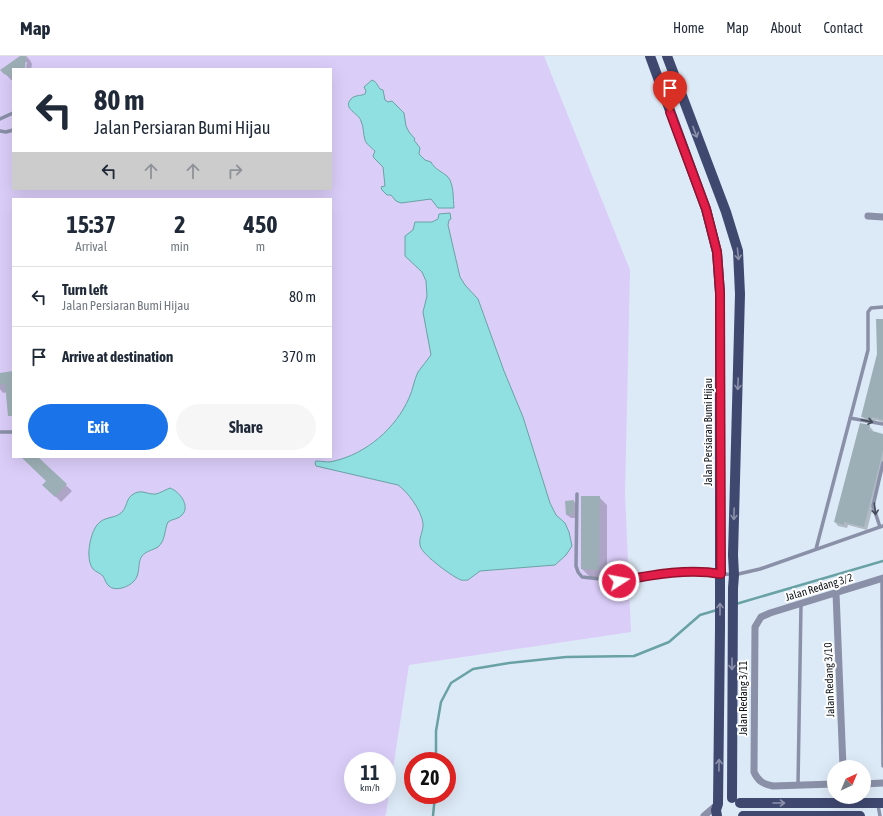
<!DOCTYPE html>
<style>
:root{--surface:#fff;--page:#f6f6f7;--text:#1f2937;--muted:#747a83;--line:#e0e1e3;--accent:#1a73e8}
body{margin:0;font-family:"Asap Condensed",sans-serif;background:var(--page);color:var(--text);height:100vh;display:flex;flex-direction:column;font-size:15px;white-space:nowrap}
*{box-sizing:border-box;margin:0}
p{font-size:13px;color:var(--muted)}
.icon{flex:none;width:22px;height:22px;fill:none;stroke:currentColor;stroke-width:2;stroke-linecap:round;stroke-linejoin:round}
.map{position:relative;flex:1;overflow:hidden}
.panel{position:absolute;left:12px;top:142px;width:320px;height:260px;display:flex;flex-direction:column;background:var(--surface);border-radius:0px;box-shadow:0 4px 16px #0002}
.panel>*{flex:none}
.guide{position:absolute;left:12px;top:12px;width:320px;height:122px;border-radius:0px;box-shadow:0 4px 16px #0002;background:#fff;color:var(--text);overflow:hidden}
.needle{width:26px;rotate:44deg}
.fabs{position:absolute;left:827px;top:704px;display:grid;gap:8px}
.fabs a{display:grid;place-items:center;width:44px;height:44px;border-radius:50%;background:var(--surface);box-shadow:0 4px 16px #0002;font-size:20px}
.speed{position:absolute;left:344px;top:696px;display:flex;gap:8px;font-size:20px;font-weight:700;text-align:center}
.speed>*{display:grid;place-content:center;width:52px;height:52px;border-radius:50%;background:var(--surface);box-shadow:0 4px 16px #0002;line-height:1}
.speed small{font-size:10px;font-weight:400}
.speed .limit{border:6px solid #d22;background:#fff;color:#111}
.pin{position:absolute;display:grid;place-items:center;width:34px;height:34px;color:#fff;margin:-41px -17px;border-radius:50% 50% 50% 0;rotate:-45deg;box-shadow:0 0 4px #0007}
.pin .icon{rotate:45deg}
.me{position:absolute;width:44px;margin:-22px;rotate:79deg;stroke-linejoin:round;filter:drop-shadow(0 0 3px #0008)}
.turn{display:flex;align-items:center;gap:14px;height:84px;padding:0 16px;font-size:18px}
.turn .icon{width:52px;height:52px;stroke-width:2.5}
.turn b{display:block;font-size:28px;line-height:34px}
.lanes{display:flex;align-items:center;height:38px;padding:0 16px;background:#0003;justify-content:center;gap:20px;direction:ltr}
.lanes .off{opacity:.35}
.eta{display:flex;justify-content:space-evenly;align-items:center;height:68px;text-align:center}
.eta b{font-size:24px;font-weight:700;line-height:28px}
.primary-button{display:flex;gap:8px;margin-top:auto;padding:8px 16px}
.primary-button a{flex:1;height:46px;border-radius:24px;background:var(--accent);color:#fff;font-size:16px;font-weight:700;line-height:46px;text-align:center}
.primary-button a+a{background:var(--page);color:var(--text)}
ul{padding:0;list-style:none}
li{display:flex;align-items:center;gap:12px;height:60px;padding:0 16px;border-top:1px solid var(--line)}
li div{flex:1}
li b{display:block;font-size:15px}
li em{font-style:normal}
header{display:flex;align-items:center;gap:24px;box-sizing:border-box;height:56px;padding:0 20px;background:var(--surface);border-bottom:1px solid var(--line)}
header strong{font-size:19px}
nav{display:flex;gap:22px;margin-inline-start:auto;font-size:14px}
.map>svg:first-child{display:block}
.green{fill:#dacdf8;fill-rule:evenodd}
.water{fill:#90e0e1;stroke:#69a2a4}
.shadow{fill:#0003}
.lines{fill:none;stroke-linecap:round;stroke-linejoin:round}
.stream{stroke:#69a2a4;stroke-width:2.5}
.building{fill:#9dafb6}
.service{stroke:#8990a7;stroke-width:3.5}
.minor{stroke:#8990a7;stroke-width:7}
.primary{stroke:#3f486f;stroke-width:10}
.oneway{stroke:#8c91a9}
.oneway2{stroke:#454b58}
.route-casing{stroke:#92132f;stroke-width:10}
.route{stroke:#e11d48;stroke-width:7}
.labels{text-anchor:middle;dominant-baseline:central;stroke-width:4;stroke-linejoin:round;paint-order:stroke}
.street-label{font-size:11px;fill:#0e1317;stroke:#fff}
</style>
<header>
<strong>Map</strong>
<nav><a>Home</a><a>Map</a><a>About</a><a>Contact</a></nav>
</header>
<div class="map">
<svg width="883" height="760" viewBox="0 0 883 760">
<rect width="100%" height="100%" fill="#dce9f6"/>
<!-- green -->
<path class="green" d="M0,0H544L630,214L625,437L631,576L409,609L386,758L385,760H0ZM13,13H331V133H13ZM13,143H331V401H13ZM353,705H387V739H353Z"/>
<!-- water -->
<path class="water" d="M372,24C377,26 377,29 380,33L383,34L385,44L388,46L392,45L404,57L406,70L409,76L415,83L414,84L420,92L419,98L425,104L431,106C434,113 443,116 448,121C454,128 453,143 454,152H438L431,143L401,147L396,145L391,139H387L382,134L381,131L385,130L383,111L374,102L373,100L375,95C372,92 366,88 365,84C363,78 364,71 361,65C359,57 342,53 351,43C354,39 361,40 365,38L366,35L364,31Z
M450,157L451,163L449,164L448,169L460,221L465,229L478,243L504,315L523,361L550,447L556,459L565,467L569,476L572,490L566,499L555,509L480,515L468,524C465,524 461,525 459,523C450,519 425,500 421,492C417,484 424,475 423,467C421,454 408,436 398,429L316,410L315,407L316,405C322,405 329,407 334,405C366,398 396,372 409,342C413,334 414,324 418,316C422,310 427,305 431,299L423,256L427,240L426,225L422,216L405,200V180L413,174L415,166H432L438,163L439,158Z
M170,432C179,435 191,450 182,459C179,463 172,463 168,466C164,474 166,484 158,491C153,494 146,495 142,500C137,506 141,518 134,525C129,531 115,536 109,530C106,528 105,523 103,520C100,517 96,516 93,513C85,503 90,478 97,469C104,460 114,463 121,457C127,452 126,443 132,439C141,432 147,439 156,438C160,437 165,434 170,432Z"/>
<!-- shadow -->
<path class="shadow" d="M21,0H26L30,4L32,8L31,13H26L27,6H25L24,13H13V24H11L2,14Z
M883,264V366L876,364L875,366L866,364L862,360L878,297Z
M13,316V356L7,336L3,337L0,333V318Z
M860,368L869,370L873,374L872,376L883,379V412L867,474L848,469L847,472L838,470L835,466Z
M22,401H36L72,435L61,446L44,429L47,425Z
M599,441L607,449V521H590L582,513Z
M573,445L577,448V462H571L567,459Z"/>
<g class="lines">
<!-- stream -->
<path class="stream" d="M736,548L883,505
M436,705V675L441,646L451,627L473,613L509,607L566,601L634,600L669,586L700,559L717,554
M433,760L435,739"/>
</g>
<!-- building -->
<path class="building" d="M20,0H26L25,13H13V22L4,18L0,14Z
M876,263H883V364L872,361V363L861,361L877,298Z
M13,315V360H8L5,328L0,329V317Z
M860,367L870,369L869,374L883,378V394L864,471L844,466V469L834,466Z
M21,401H38L67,428L55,441L42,429L46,425Z
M581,440H600L599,514L581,513Z
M574,444L573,458L566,459L565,445Z"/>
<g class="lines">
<!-- service -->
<path class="service" d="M0,63L13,57
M0,75L6,76L13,74
M850,362L883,368
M0,376H13
M577,438L576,510L578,516L582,521L619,525L660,518L708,516L734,519L760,513L883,470
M880,471L873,450L883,407
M816,493L868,294V256L871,252L883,251
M882,523L883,710
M798,729L801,548
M878,749L880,760"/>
<!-- minor -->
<path class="minor" d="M868,160L883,161
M836,537L843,711
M834,728L773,730C763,728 758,725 754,716L755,571L761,561L770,557L883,522
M864,728L883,727
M704,760L718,748"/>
<!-- primary -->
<path class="primary" d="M650,0L706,153L717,196L720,237V572L718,748L716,754L717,760
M667,0L726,156L738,195L740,238L733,499L734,519L733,532L732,742
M740,747H883
M743,760H860"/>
</g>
<!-- one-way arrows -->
<defs><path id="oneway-shaft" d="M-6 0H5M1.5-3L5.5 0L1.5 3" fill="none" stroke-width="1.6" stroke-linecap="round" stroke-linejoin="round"/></defs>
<g class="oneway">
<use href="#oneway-shaft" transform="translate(695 76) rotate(69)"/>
<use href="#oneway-shaft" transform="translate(738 198) rotate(84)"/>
<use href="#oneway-shaft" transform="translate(738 328) rotate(92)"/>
<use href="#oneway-shaft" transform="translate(734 458) rotate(92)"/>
<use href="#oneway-shaft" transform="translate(720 553) rotate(-90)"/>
<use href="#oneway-shaft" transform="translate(732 608) rotate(90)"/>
<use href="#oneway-shaft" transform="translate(719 709) rotate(-89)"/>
<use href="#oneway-shaft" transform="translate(779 747)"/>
</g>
<g class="oneway2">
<use href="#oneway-shaft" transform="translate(867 365) rotate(12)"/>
<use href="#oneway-shaft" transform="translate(875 453) rotate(83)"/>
</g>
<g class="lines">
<defs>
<path id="route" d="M619,525C652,519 687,512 721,518L720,237L717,196L706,153L670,56"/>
</defs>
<!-- route casing -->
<use href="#route" class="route-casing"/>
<!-- route -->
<use href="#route" class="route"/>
</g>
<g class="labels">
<!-- street labels -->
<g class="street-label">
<text transform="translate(708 376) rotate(-90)">Jalan Persiaran Bumi Hijau</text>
<text transform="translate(819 531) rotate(-17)">Jalan Redang 3/2</text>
<text transform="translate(829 624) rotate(-92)">Jalan Redang 3/10</text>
<text transform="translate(743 642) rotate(-90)">Jalan Redang 3/11</text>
</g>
</g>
</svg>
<div class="fabs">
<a><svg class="needle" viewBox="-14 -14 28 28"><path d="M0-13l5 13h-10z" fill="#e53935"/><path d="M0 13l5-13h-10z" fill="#747a83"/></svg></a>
</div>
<div class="speed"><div>11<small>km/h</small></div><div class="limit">20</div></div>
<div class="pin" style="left:670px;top:56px;background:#d93025"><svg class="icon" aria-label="arrive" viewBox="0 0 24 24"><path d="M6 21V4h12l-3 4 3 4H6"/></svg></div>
<svg class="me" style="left:619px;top:525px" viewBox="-20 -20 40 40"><circle r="17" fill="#e11d48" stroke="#fff" stroke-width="3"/><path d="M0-11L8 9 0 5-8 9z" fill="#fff"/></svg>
<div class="guide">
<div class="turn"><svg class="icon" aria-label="left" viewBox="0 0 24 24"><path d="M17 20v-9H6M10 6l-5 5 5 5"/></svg><div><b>80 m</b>Jalan Persiaran Bumi Hijau</div></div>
<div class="lanes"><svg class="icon" aria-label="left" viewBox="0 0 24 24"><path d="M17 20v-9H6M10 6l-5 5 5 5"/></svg><svg class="icon off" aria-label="ahead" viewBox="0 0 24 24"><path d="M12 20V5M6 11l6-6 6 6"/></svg><svg class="icon off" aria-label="ahead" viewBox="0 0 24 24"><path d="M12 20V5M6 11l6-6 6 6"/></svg><svg class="icon off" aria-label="right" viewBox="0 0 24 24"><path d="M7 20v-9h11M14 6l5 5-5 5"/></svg></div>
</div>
<section class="panel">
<div class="eta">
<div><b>15:37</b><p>Arrival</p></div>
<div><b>2</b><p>min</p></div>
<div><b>450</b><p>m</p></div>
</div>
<ul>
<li><svg class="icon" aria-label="left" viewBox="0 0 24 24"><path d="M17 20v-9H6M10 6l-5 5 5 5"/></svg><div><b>Turn left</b><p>Jalan Persiaran Bumi Hijau</p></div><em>80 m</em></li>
<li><svg class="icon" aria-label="arrive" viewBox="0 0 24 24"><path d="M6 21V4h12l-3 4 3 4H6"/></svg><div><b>Arrive at destination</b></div><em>370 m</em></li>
</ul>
<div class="primary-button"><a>Exit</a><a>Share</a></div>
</section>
</div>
